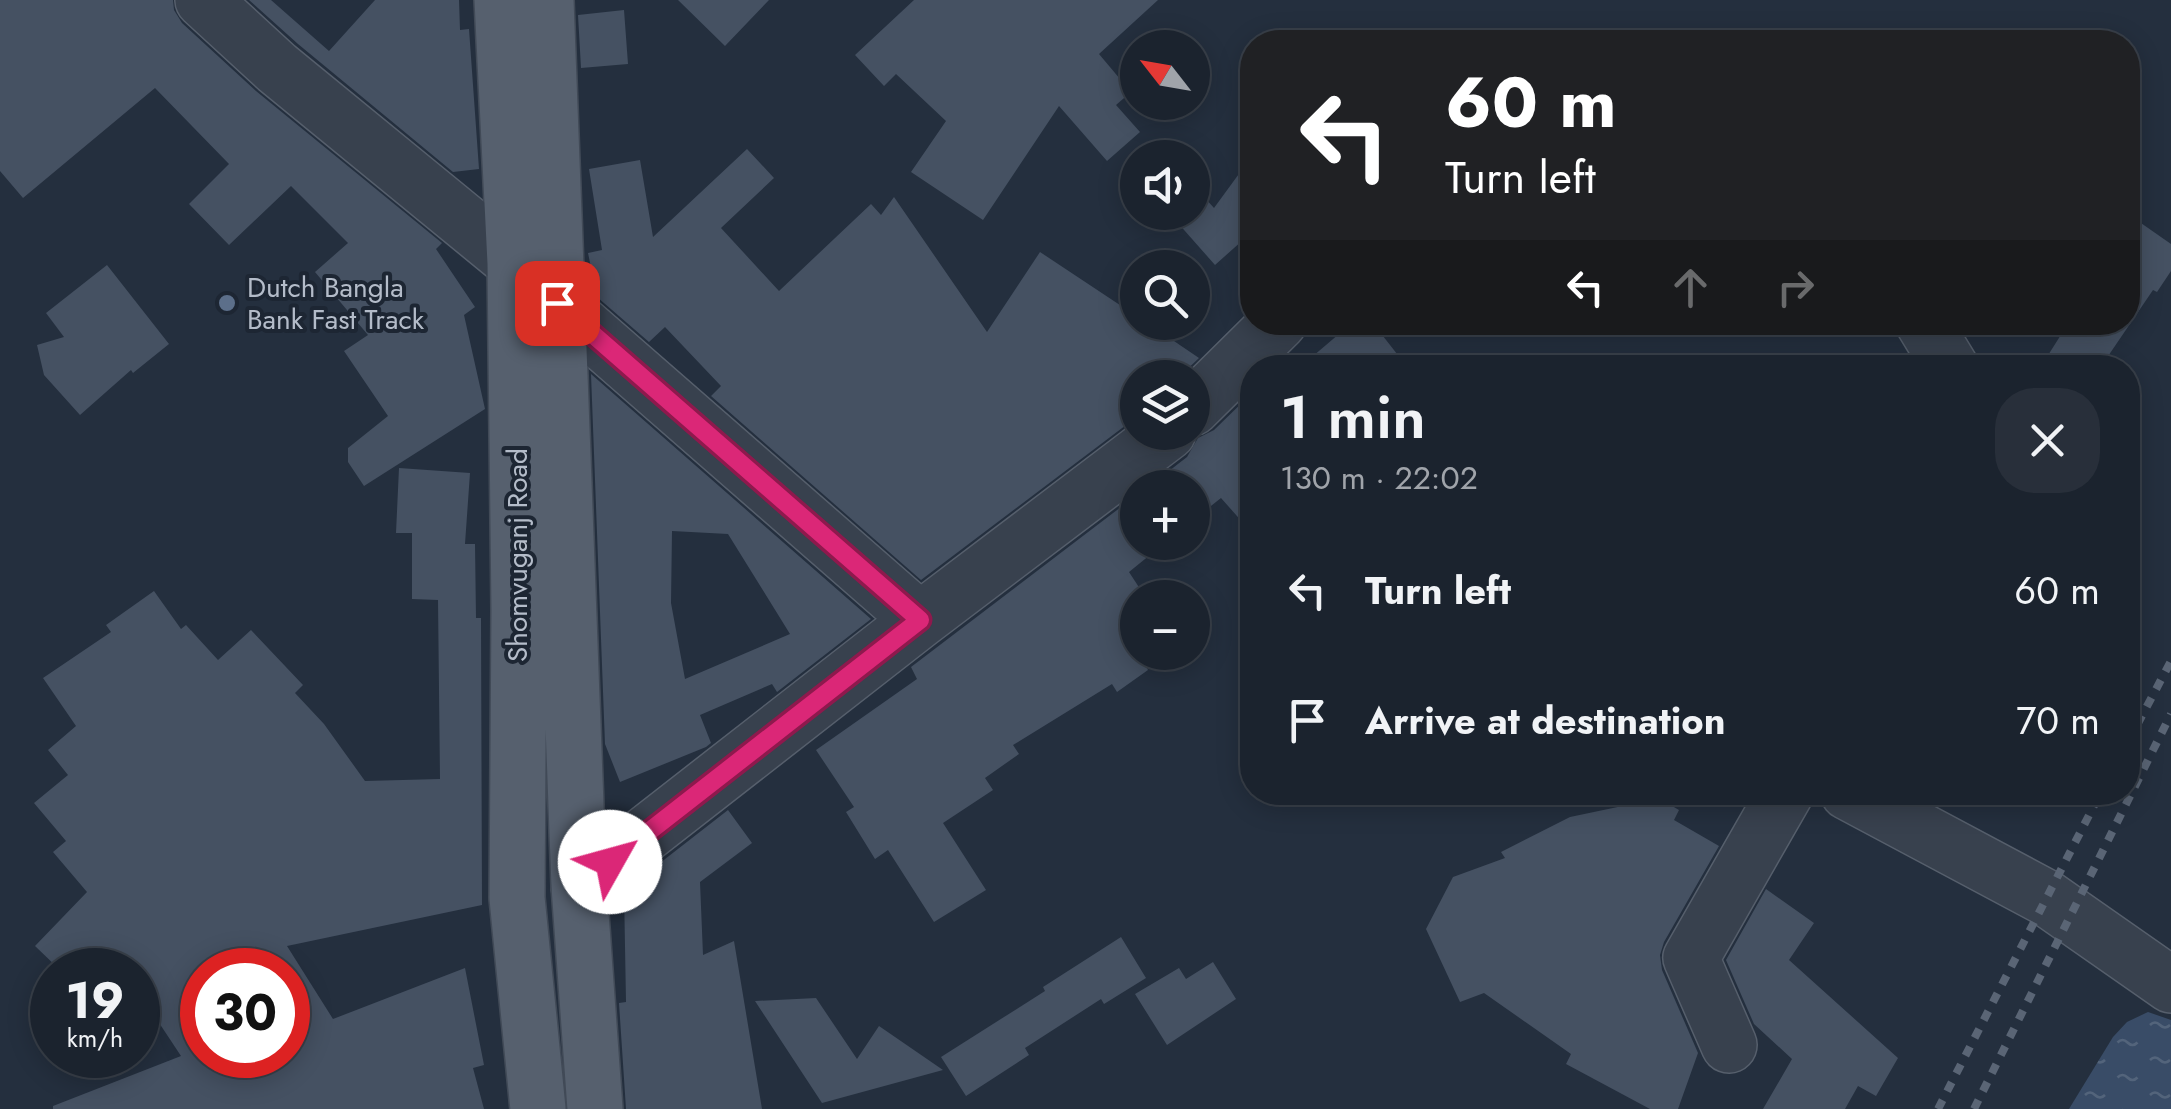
<!DOCTYPE html>
<meta charset="utf-8">
<style>
:root{--surface:#1b232e;--page:#282f3a;--text:#f1f3f6;--muted:#a0a4aa;--line:#39404a}
body{margin:0;font-family:Jost,sans-serif;background:var(--page);color:var(--text);height:100vh;display:flex;flex-direction:column;font-size:38px;white-space:nowrap}
*{box-sizing:border-box;margin:0}
p{font-size:32px;color:var(--muted)}
.icon{flex:none;width:55px;height:55px;fill:none;stroke:currentColor;stroke-width:2;stroke-linecap:round;stroke-linejoin:round}
.map{position:relative;flex:1;overflow:hidden}
.side{position:absolute;left:1240px;top:355px;width:900px;height:450px;display:flex;flex-direction:column;background:var(--surface);border-radius:40px;box-shadow:0 5px 25px #0003,0 0 0 2px var(--line)}
.side>*{flex:none}
.hud{position:absolute;left:1240px;top:30px;width:900px;height:305px;border-radius:40px;box-shadow:0 5px 25px #0003,0 0 0 2px var(--line);background:#202124;color:#fff;overflow:hidden}
.needle{width:65px;rotate:301deg}
.fabs{position:absolute;left:1120px;top:30px;display:grid;gap:20px}
.fabs a{display:grid;place-items:center;width:90px;height:90px;border-radius:50%;background:var(--surface);box-shadow:0 5px 25px #0003,0 0 0 2px var(--line);font-size:50px}
.speed{position:absolute;left:30px;top:948px;display:flex;gap:20px;font-size:50px;font-weight:700;text-align:center}
.speed>*{display:grid;place-content:center;width:130px;height:130px;border-radius:50%;background:var(--surface);box-shadow:0 5px 25px #0003,0 0 0 2px var(--line);line-height:1}
.speed small{font-size:25px;font-weight:400}
.speed .limit{border:15px solid #d22;background:#fff;color:#111}
.pin{position:absolute;display:grid;place-items:center;width:85px;height:85px;color:#fff;margin:-42px;border-radius:20px;box-shadow:0 5px 15px #0006}
.me{position:absolute;width:110px;margin:-55px;rotate:52deg;stroke-linejoin:round;filter:drop-shadow(0 0 8px #0008)}
.turn{display:flex;align-items:center;gap:35px;height:210px;padding:0 40px;font-size:45px}
.turn .icon{width:130px;height:130px;stroke-width:2.5}
.turn b{display:block;font-size:70px;line-height:85px}
.lanes{display:flex;align-items:center;height:95px;padding:0 40px;background:#0003;justify-content:center;gap:50px;direction:ltr}
.lanes .off{opacity:.35}
.round{display:grid;place-items:center;flex:none;width:105px;height:105px;border-radius:40px;background:var(--page)}
.head{display:flex;align-items:center;justify-content:space-between;height:170px;padding:0 40px}
h1{font-size:60px;font-weight:600;line-height:75px}
ul{padding:0;list-style:none}
li{display:flex;align-items:center;gap:30px;height:130px;padding:0 40px}
li div{flex:1}
li b{display:block;font-size:38px}
li em{font-style:normal}
.map>svg:first-child{display:block}
.water{fill:url(#water-ripples)}
.building{fill:#455162;fill-rule:evenodd}
.lines{fill:none;stroke-linecap:round;stroke-linejoin:round}
.minor-casing{stroke:#565f6c;stroke-width:58}
.major-casing{stroke:#414a57;stroke-width:58}
.minor{stroke:#38414e;stroke-width:55}
.major{stroke:#56606e;stroke-width:55}
.rail{stroke:#5a6575;stroke-width:8;stroke-dasharray:10 10;stroke-linecap:butt}
.route-casing{stroke:#8e194d;stroke-width:25}
.route{stroke:#db2777;stroke-width:18}
.service-dot{fill:#5c6f8a;stroke:#1d2633;stroke-width:4}
.labels{text-anchor:middle;dominant-baseline:central;stroke-width:8;stroke-linejoin:round;paint-order:stroke}
.poi-label{font-size:28px;fill:#b4bcc9;stroke:#1d2633;text-anchor:start}
.street-label{font-size:28px;fill:#b4bcc9;stroke:#1d2633}
</style>
<div class="map">
<svg width="2171" height="1109" viewBox="0 0 2171 1109">
<defs>
<pattern id="water-ripples" width="26" height="14" patternUnits="userSpaceOnUse" patternTransform="scale(2.5)"><rect width="26" height="14" fill="#394c67"/><path d="M2 4q2-2 4 0t4 0M15 11q2-2 4 0t4 0" fill="none" stroke="#53647b"/></pattern>
</defs>
<rect width="100%" height="100%" fill="#242f3e"/>
<!-- water -->
<path class="water" d="M2148,1012L2171,1020V1109H2069L2113,1037L2127,1022Z"/>
<!-- building -->
<path class="building" d="M0,0H173L174,10L182,23L256,91L442,243L436,249L475,307L464,315L485,409L364,486L348,462V448L388,416L344,351L368,335L315,272L348,243L291,186L229,245L189,204L229,164L155,88L23,198L0,171Z
M249,0H271L329,51L375,0H459L460,30L469,29L479,169L453,172L298,44Z
M678,0H769L725,46Z
M914,0H1158L1099,54L1131,92L1116,105L1140,132L1107,161L1059,106L983,220L911,172L946,121L896,74L884,86L855,55Z
M624,10L628,64L581,68L578,15Z
M747,149L774,178L721,228L779,291L871,204L881,215L894,197L987,332L1040,252L1138,317V322H1146L1199,358L1178,378H1138V416L921,580L711,396L721,386L665,327L649,342L597,297L588,253L602,250L589,169L640,160L653,237Z
M1252,156V232L1215,265L1177,222L1192,212L1205,198L1214,208Z
M2128,214L2171,244V271L2157,292L2153,290L2100,368H2040L2069,322H2128Z
M107,265L169,344L133,373L131,370L80,415L44,375L37,345L64,337L46,313Z
M1353,322H1372L1408,368H1299Z
M591,374L871,619L777,692L772,684L700,715L711,743L706,747L620,782L605,744ZM672,531L728,534L790,634L685,679L671,603Z
M1252,393V533L1221,498L1192,521V488H1147L1187,457L1198,438L1214,430Z
M399,468L470,473L465,544H475L476,618H481L482,905L287,946L333,1019L465,968L484,1065L473,1068L484,1109H53V1106L181,1056L138,991V970H60L35,946L87,892L53,852L66,841L34,803L68,775L48,750L76,726L43,678L111,632L106,625L154,591L181,629L186,625L218,660L251,630L303,685L295,693L324,724L365,781L440,779L438,600L412,599V533H396ZM202,970H288V1006L300,1021L288,1030V1055H202Z
M1138,494V542H1166L1129,572L1146,598H1138V652H1152L1142,659L1148,670L1117,692L1112,684L1013,745L1019,754L985,778L993,790L943,823L986,890L934,922L888,850L875,859L846,812L854,807L816,750L917,679L911,667Z
M1639,792H1648L1679,810L1674,820L1719,846L1664,942L1660,955L1662,970L1698,1053L1678,1109H1650L1566,1064L1571,1054L1484,993L1460,1002L1426,929L1453,877L1505,858L1501,852L1570,817L1632,804Z
M728,810L752,843L700,882L703,955L734,941L762,1109H626L619,1003L626,1002L624,891Z
M1766,889L1814,923L1789,960L1898,1058L1876,1096L1858,1086L1845,1109H1763L1792,1059L1754,1024L1726,960Z
M1121,937L1146,978L1104,1004L1101,999L1025,1048L1029,1055L966,1096L941,1057L1045,991L1043,987Z
M1213,962L1236,999L1167,1045L1135,994L1179,968L1186,979Z
M816,998L857,1059L879,1026L943,1070L822,1103L755,1001Z"/>
<g class="lines">
<defs>
<path id="minor" d="M203,0L277,68L515,263
M557,303L920,620
M1923,322L1951,368
M1192,408L1279,322
M1848,792L2045,897L2171,985
M579,886L920,620L1168,432
M1729,1045L1691,958L1786,792"/>
<path id="major" d="M502,0L515,263L519,610L517,898L538,1109
M546,0L579,886L595,1109"/>
</defs>
<!-- minor casing -->
<use href="#minor" class="minor-casing"/>
<!-- major casing -->
<use href="#major" class="major-casing"/>
<!-- minor -->
<use href="#minor" class="minor"/>
<!-- major -->
<use href="#major" class="major"/>
<!-- rail -->
<path class="rail" d="M2128,742L2171,661
M1938,1109L2101,792
M1974,1109L2171,714"/>
</g>
<g class="lines">
<defs>
<path id="route" d="M557,303L920,620L610,862"/>
</defs>
<!-- route casing -->
<use href="#route" class="route-casing"/>
<!-- route -->
<use href="#route" class="route"/>
</g>
<!-- markers -->
<circle class="service-dot" cx="227" cy="303" r="10"/>
<g class="labels">
<!-- poi labels -->
<g class="poi-label">
<text x="247" y="287">Dutch Bangla<tspan x="247" dy="32">Bank Fast Track</tspan></text>
</g>
<!-- street labels -->
<g class="street-label">
<text transform="translate(517 555) rotate(-90)">Shomvuganj Road</text>
</g>
</g>
</svg>
<div class="fabs">
<a><svg class="needle" viewBox="-14 -14 28 28"><path d="M0-13l5 13h-10z" fill="#e53935"/><path d="M0 13l5-13h-10z" fill="#a0a4aa"/></svg></a>
<a><svg class="icon" aria-label="sound" viewBox="0 0 24 24"><path d="M4 9h4l5-4v14l-5-4H4zM17 9q2 3 0 6"/></svg></a>
<a><svg class="icon" aria-label="search" viewBox="0 0 24 24"><circle cx="10" cy="10" r="6"/><path d="M15 15l6 6"/></svg></a>
<a><svg class="icon" aria-label="layers" viewBox="0 0 24 24"><path d="M12 4l9 5-9 5-9-5zM3 14l9 5 9-5"/></svg></a>
<a>+</a>
<a>−</a>
</div>
<div class="speed"><div>19<small>km/h</small></div><div class="limit">30</div></div>
<div class="pin" style="left:557px;top:303px;background:#d93025"><svg class="icon" aria-label="arrive" viewBox="0 0 24 24"><path d="M6 21V4h12l-3 4 3 4H6"/></svg></div>
<svg class="me" style="left:610px;top:862px" viewBox="-20 -20 40 40"><circle r="19" fill="#fff"/><path d="M0-13L10 11 0 6-10 11z" fill="#db2777"/></svg>
<div class="hud">
<div class="turn"><svg class="icon" aria-label="left" viewBox="0 0 24 24"><path d="M17 20v-9H6M10 6l-5 5 5 5"/></svg><div><b>60 m</b>Turn left</div></div>
<div class="lanes"><svg class="icon" aria-label="left" viewBox="0 0 24 24"><path d="M17 20v-9H6M10 6l-5 5 5 5"/></svg><svg class="icon off" aria-label="ahead" viewBox="0 0 24 24"><path d="M12 20V5M6 11l6-6 6 6"/></svg><svg class="icon off" aria-label="right" viewBox="0 0 24 24"><path d="M7 20v-9h11M14 6l5 5-5 5"/></svg></div>
</div>
<section class="side">
<div class="head"><div><h1>1 min</h1><p>130 m · 22:02</p></div><a class="round"><svg class="icon" aria-label="close" viewBox="0 0 24 24"><path d="M6 6l12 12M18 6L6 18"/></svg></a></div>
<ul>
<li><svg class="icon" aria-label="left" viewBox="0 0 24 24"><path d="M17 20v-9H6M10 6l-5 5 5 5"/></svg><div><b>Turn left</b></div><em>60 m</em></li>
<li><svg class="icon" aria-label="arrive" viewBox="0 0 24 24"><path d="M6 21V4h12l-3 4 3 4H6"/></svg><div><b>Arrive at destination</b></div><em>70 m</em></li>
</ul>
</section>
</div>
